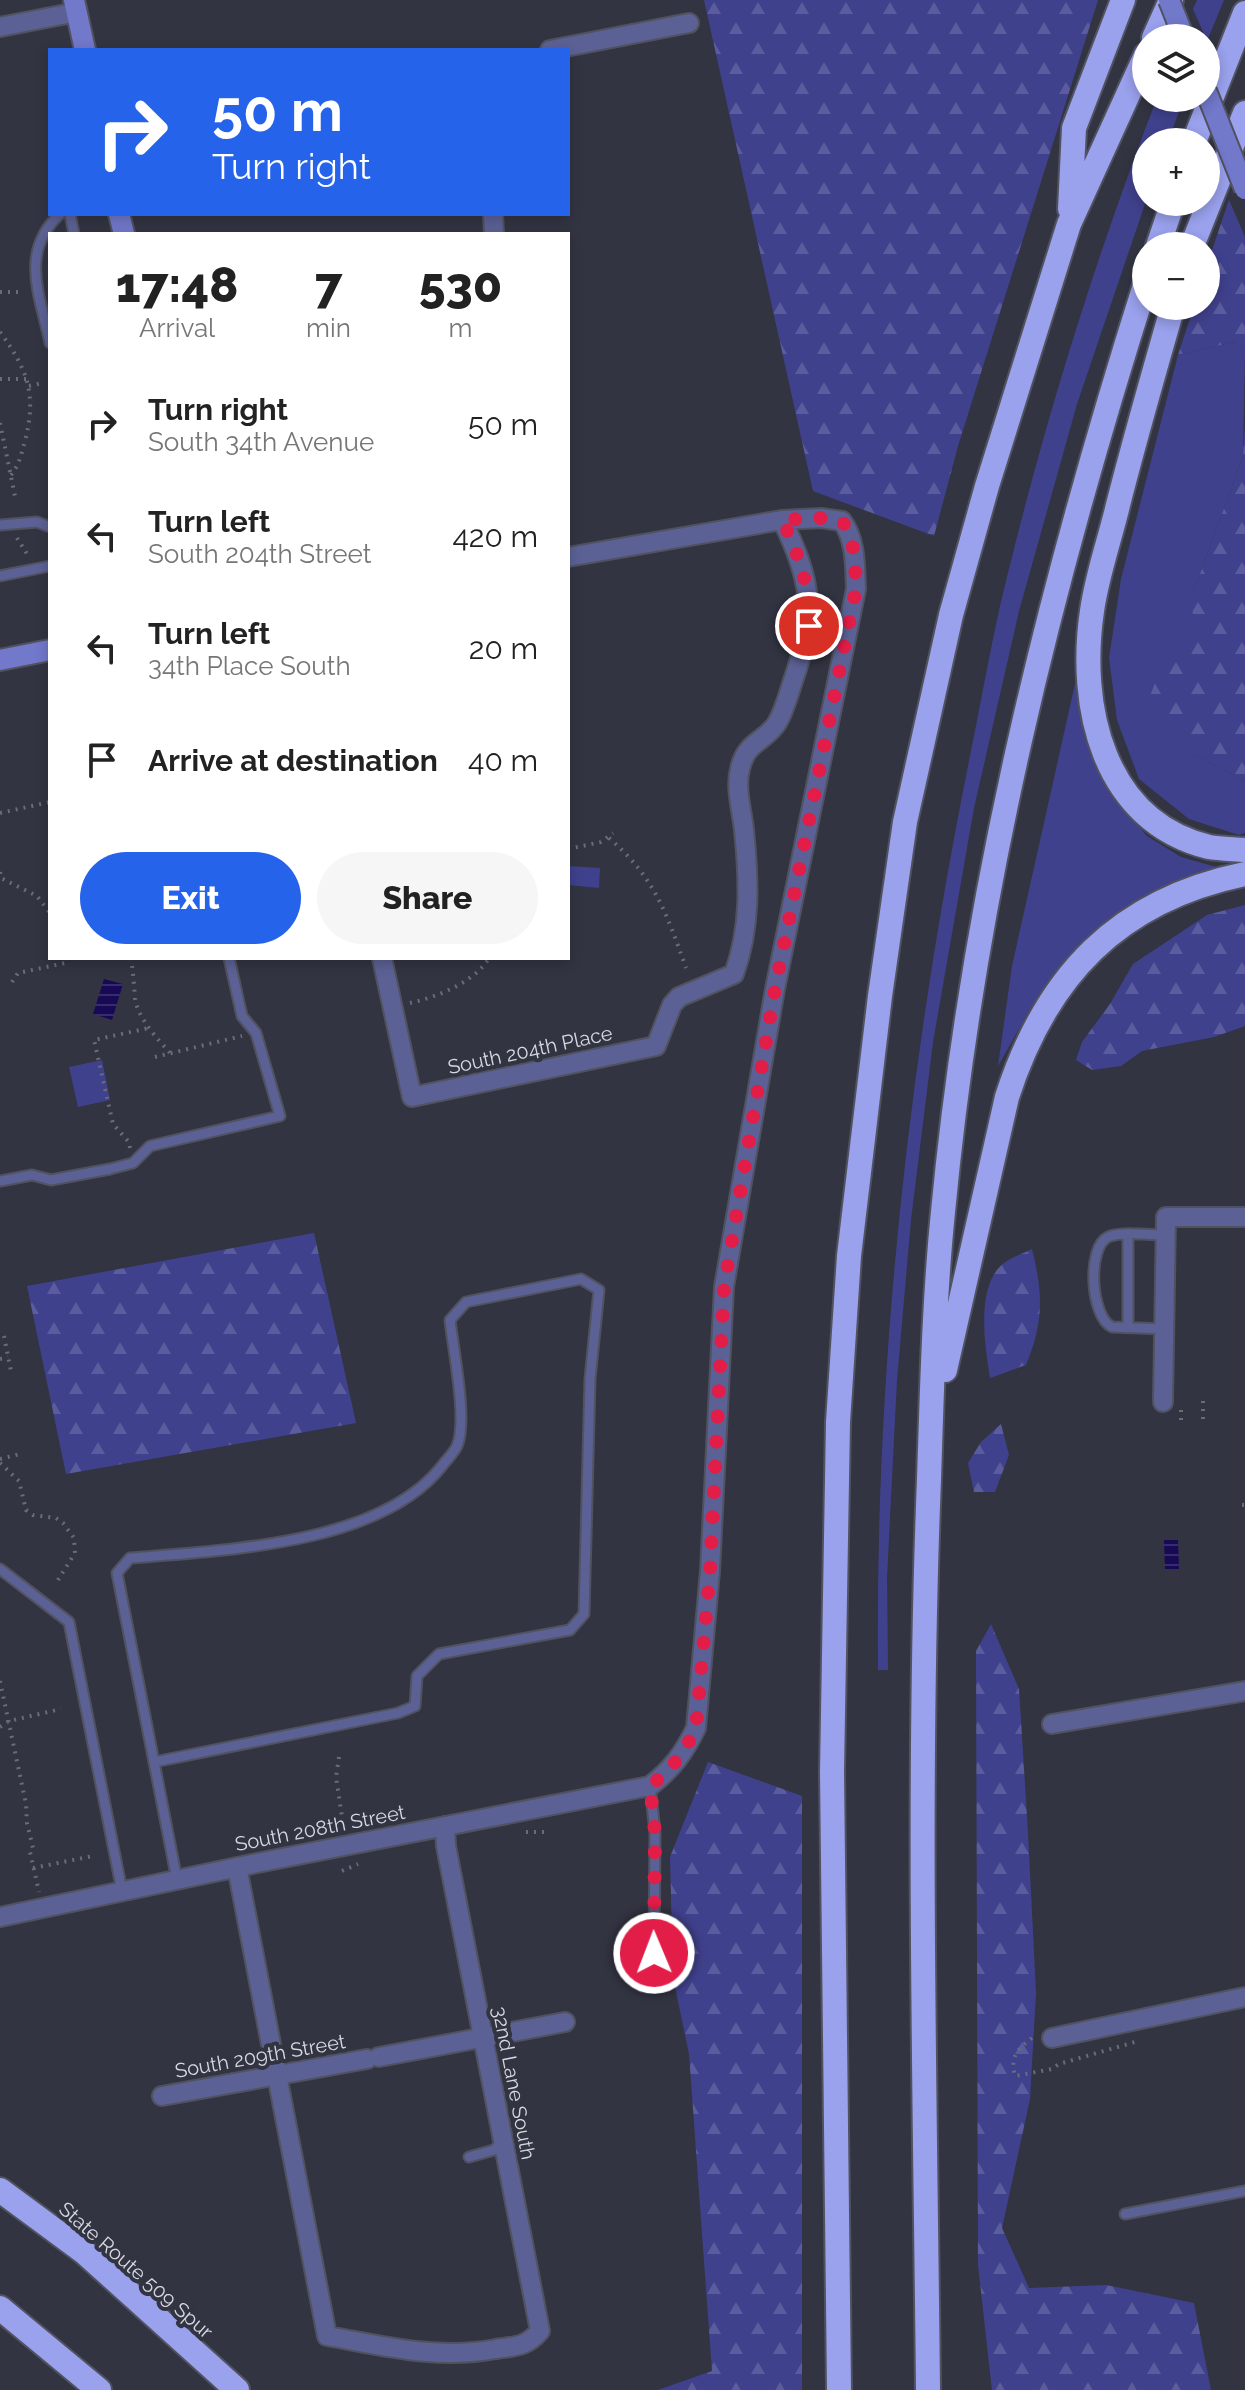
<!DOCTYPE html>
<meta charset="utf-8">
<style>
:root{--surface:#fff;--page:#f6f6f6;--text:#222;--muted:#767676;--accent:#2563eb}
body{margin:0;font-family:Raleway,sans-serif;background:var(--page);color:var(--text);height:100vh;display:flex;flex-direction:column;font-size:30px;white-space:nowrap}
*{box-sizing:border-box;margin:0}
p{font-size:26px;color:var(--muted)}
.icon{flex:none;width:44px;height:44px;fill:none;stroke:currentColor;stroke-width:2;stroke-linecap:round;stroke-linejoin:round}
.map{position:relative;flex:1;overflow:hidden}
.panel{position:absolute;left:48px;top:232px;width:522px;height:728px;display:flex;flex-direction:column;background:var(--surface);border-radius:0px;box-shadow:0 4px 12px #0003}
.panel>*{flex:none}
.hud{position:absolute;left:48px;top:48px;width:522px;height:168px;border-radius:0px;box-shadow:0 4px 12px #0003;background:#2563eb;color:#fff;overflow:hidden}
.tools{position:absolute;left:1132px;top:24px;display:grid;gap:16px}
.tools a{display:grid;place-items:center;width:88px;height:88px;border-radius:50%;background:var(--surface);box-shadow:0 4px 12px #0003;font-size:40px}
.pin{position:absolute;display:grid;place-items:center;width:68px;height:68px;color:#fff;margin:-34px;border:4px solid #fff;border-radius:50%;box-shadow:0 2px 8px #0007}
.me{position:absolute;width:88px;margin:-44px;rotate:359deg;stroke-linejoin:round;filter:drop-shadow(0 0 6px #0008)}
.turn{display:flex;align-items:center;gap:28px;height:168px;padding:0 32px;font-size:36px}
.turn .icon{width:104px;height:104px;stroke-width:2.5}
.turn b{display:block;font-size:56px;line-height:68px}
.eta{display:flex;justify-content:space-evenly;align-items:center;height:136px;text-align:center}
.eta b{font-size:48px;font-weight:800;line-height:56px}
.cta{display:flex;gap:16px;margin-top:auto;padding:16px 32px}
.cta a{flex:1;height:92px;border-radius:48px;background:var(--accent);color:#fff;font-size:32px;font-weight:800;line-height:92px;text-align:center}
.cta a+a{background:var(--page);color:var(--text)}
ul{padding:0;list-style:none}
li{display:flex;align-items:center;gap:24px;height:112px;padding:0 32px}
li div{flex:1}
li b{display:block;font-size:30px}
li em{font-style:normal}
.map>svg:first-child{display:block}
.green{fill:#40418d}
.forest{fill:url(#forest-firs)}
.water{fill:url(#water-rules)}
.lines{fill:none;stroke-linecap:round;stroke-linejoin:round}
.lane-casing{stroke:#50525f;stroke-width:13}
.street-casing{stroke:#50525f;stroke-width:22}
.secondary-casing{stroke:#50525f;stroke-width:24}
.highway-casing{stroke:#50525f;stroke-width:28}
.path{stroke:#6a6c78;stroke-width:4;stroke-dasharray:2 6;stroke-linecap:butt}
.lane{stroke:#5c6195;stroke-width:9}
.street{stroke:#5c6195;stroke-width:18}
.secondary{stroke:#7278ca;stroke-width:20}
.highway{stroke:#9aa1ed;stroke-width:24}
.secondary-bridge-casing{stroke:#50525f;stroke-width:24;stroke-linecap:butt}
.secondary-bridge{stroke:#7278ca;stroke-width:20}
.route{stroke:#e11d48;stroke-width:14;stroke-dasharray:0 25.2}
.labels{text-anchor:middle;dominant-baseline:central;stroke-width:8;stroke-linejoin:round;paint-order:stroke}
.street-label{font-size:20px;fill:#d6d8e1;stroke:#323442}
</style>
<div class="map">
<svg width="1245" height="2390" viewBox="0 0 1245 2390">
<defs>
<pattern id="forest-firs" width="22" height="20" patternUnits="userSpaceOnUse" patternTransform="scale(2)"><rect width="22" height="20" fill="#40418d"/><path d="M5 1l3.5 6h-7zM16 11l3.5 6h-7z" fill="#5b5c9d"/></pattern>
<pattern id="water-rules" width="6" height="5" patternUnits="userSpaceOnUse" patternTransform="scale(2)"><rect width="6" height="5" fill="#170954"/><path d="M0 2.5h6" fill="none" stroke="#382c6c"/></pattern>
</defs>
<rect width="100%" height="100%" fill="#323442"/>
<!-- green -->
<path class="green" d="M1197,0H1224L1207,41L1193,9Z
M1157,98H1184L1168,142H1146V201L1077,404L1019,611L974,808L933,1042L911,1220L897,1380L887,1578L888,1670H878C875,1363 909,1057 970,756C980,706 989,656 1000,606C1041,433 1093,264 1157,98Z
M1234,342L1245,355L1243,456L1193,593L1194,754L1245,781V833L1239,835L1189,819L1139,779L1117,720L1109,658L1121,579L1178,355Z
M1077,675L1085,739L1105,785L1147,836L1181,857L1227,870L1139,901L1077,947L1032,1006L998,1066L1012,966Z
M568,866L600,868L599,888L568,885Z
M102,1060L110,1100L78,1107L69,1067Z"/>
<!-- forest -->
<path class="forest" d="M704,0H1098L958,446L934,536L813,491Z
M1229,200L1245,237V355L1234,342L1178,355L1194,306H1206V268Z
M1245,425V781L1194,754L1147,704L1163,662L1192,653L1193,593L1243,456Z
M1245,905V1026L1214,1037L1142,1051L1121,1066L1092,1070L1076,1060L1082,1042L1110,1004L1133,964L1207,915Z
M314,1233L356,1423L66,1474L27,1286Z
M1032,1249C1043,1294 1044,1321 1026,1365L990,1378C985,1346 975,1285 1004,1263C1012,1257 1024,1253 1032,1249Z
M1001,1424L1009,1455L995,1492H974L968,1463L981,1442Z
M991,1624L1019,1689L1028,1833L1036,1993L1030,2099L1002,2228L1029,2288L1106,2285L1194,2303L1211,2390H992L978,2265L976,1651Z
M708,1762L802,1796V2390H658L712,2371L689,2054L673,1977L670,1857Z"/>
<!-- water -->
<path class="water" d="M104,979L123,984L112,1020L93,1014Z
M1164,1540H1178L1179,1569H1165Z"/>
<g class="lines">
<defs>
<path id="lane" d="M70,214L74,234
M50,343C40,295 19,252 60,214
M0,525L37,522L50,527
M0,576L50,566
M0,1181L32,1175L51,1180L110,1169L133,1163L150,1146L280,1116L256,1033L242,1016L229,958
M1165,1235C1151,1235 1120,1231 1108,1237C1087,1247 1090,1316 1112,1327L1165,1329
M581,1279L599,1290L590,1379L584,1614L570,1630L439,1654L417,1676L415,1706L398,1713L154,1762L117,1573L130,1558C225,1550 380,1545 442,1466C446,1460 454,1453 457,1446C468,1421 453,1349 450,1320L466,1302Z
M1128,1328V1235
M0,1569L69,1622L122,1891
M154,1762L177,1880
M650,1786L655,1832L654,1953
M469,2157L494,2150L503,2141
M1125,2214L1245,2191"/>
<path id="street" d="M0,27L77,12
M550,50L689,23
M493,214L494,234
M382,958L412,1097L656,1046L672,1005L679,997L734,974C751,927 749,880 744,830C742,811 735,788 740,769C746,741 765,742 777,723C785,710 789,692 794,678C816,613 812,581 782,520
M1163,1402L1166,1217H1245
M1052,1724L1245,1691
M237,1867L327,2336C385,2346 437,2360 496,2349C516,2346 526,2347 540,2331L446,1846L445,1826
M0,1917L257,1863L650,1786C672,1769 684,1753 696,1728L710,1571L724,1287L775,989L856,589C855,566 856,540 842,521L821,518L782,520L568,557
M1052,2038L1245,1997
M379,2057L565,2022
M162,2096L367,2059"/>
<path id="secondary" d="M74,0L85,50
M119,214L124,234
M0,660L50,650"/>
<path id="highway" d="M1154,38L1171,0
M1194,142L1245,13
M1070,209L1074,128L1123,0
M1158,246L1173,202
M1192,246L1245,113
M1173,306C1154,372 1135,438 1118,505C1110,539 1097,575 1092,611C1078,705 1102,821 1209,847C1220,849 1233,849 1245,850
M945,1370L1007,1097C1046,976 1118,900 1245,874
M0,2190L84,2252L237,2390
M0,2308L99,2390
M839,2390L832,1772L838,1422L849,1256L880,996L905,822L951,615L987,486L1069,224L1146,55
M928,2390C925,2086 917,1783 929,1479C932,1390 934,1300 943,1212C973,895 1050,584 1146,282"/>
</defs>
<!-- lane casing -->
<use href="#lane" class="lane-casing"/>
<!-- street casing -->
<use href="#street" class="street-casing"/>
<!-- secondary casing -->
<use href="#secondary" class="secondary-casing"/>
<!-- highway casing -->
<use href="#highway" class="highway-casing"/>
<!-- path -->
<path class="path" d="M0,292H19
M0,332C28,370 37,395 25,441C21,455 19,465 11,475
M0,379H26
M29,386L42,383
M0,423L16,501
M17,538L29,557
M0,813L50,802
M609,838C655,878 666,912 686,968
M568,849L601,842L613,833
M0,872L1,878L37,896L50,913
M131,958C133,971 134,984 135,998C138,1019 157,1038 170,1053
M12,982L18,973L65,963L64,958
M410,1003C437,997 475,982 489,958
M155,1057L242,1036
M130,1148L129,1142L113,1124L94,1040L149,1028
M4,1336L11,1371
M0,1359L8,1357
M1203,1401V1424
M1181,1410V1424
M0,1459L20,1454
M0,1463L19,1481L26,1510L33,1515L56,1518L63,1523L74,1538L75,1553L58,1580
M1242,1505H1245
M0,1681L26,1804L27,1823L33,1848L30,1852L39,1892
M0,1727L9,1721L61,1709
M339,1757L336,1777L344,1830
M526,1832H545
M33,1868L93,1856
M342,1871L358,1864
M1032,2038C1017,2049 1010,2057 1015,2076L1052,2069L1059,2064L1135,2042"/>
<!-- lane -->
<use href="#lane" class="lane"/>
<!-- street -->
<use href="#street" class="street"/>
<!-- secondary -->
<use href="#secondary" class="secondary"/>
<!-- highway -->
<use href="#highway" class="highway"/>
<defs>
<path id="secondary-bridge" d="M1169,0L1184,38
M1206,91L1245,189"/>
</defs>
<!-- secondary-bridge casing -->
<use href="#secondary-bridge" class="secondary-bridge-casing"/>
<!-- secondary-bridge -->
<use href="#secondary-bridge" class="secondary-bridge"/>
</g>
<g class="lines">
<!-- route -->
<path class="route" d="M654,1953L655,1832L650,1786C672,1769 684,1753 696,1728L710,1571L724,1287L775,989L856,589C855,566 856,540 842,521L821,518L782,520C799,554 810,587 809,626"/>
</g>
<g class="labels">
<!-- street labels -->
<g class="street-label">
<text transform="translate(530 1050) rotate(-12)">South 204th Place</text>
<text transform="translate(320 1828) rotate(-11)">South 208th Street</text>
<text transform="translate(260 2056) rotate(-10)">South 209th Street</text>
<text transform="translate(514 2083) rotate(79)">32nd Lane South</text>
<text transform="translate(136 2270) rotate(41)">State Route 509 Spur</text>
</g>
</g>
</svg>
<div class="tools">
<a><svg class="icon" aria-label="layers" viewBox="0 0 24 24"><path d="M12 4l9 5-9 5-9-5zM3 14l9 5 9-5"/></svg></a>
<a>+</a>
<a>−</a>
</div>
<div class="pin" style="left:809px;top:626px;background:#d93025"><svg class="icon" aria-label="arrive" viewBox="0 0 24 24"><path d="M6 21V4h12l-3 4 3 4H6"/></svg></div>
<svg class="me" style="left:654px;top:1953px" viewBox="-20 -20 40 40"><circle r="17" fill="#e11d48" stroke="#fff" stroke-width="3"/><path d="M0-11L8 9 0 5-8 9z" fill="#fff"/></svg>
<div class="hud">
<div class="turn"><svg class="icon" aria-label="right" viewBox="0 0 24 24"><path d="M7 20v-9h11M14 6l5 5-5 5"/></svg><div><b>50 m</b>Turn right</div></div>
</div>
<section class="panel">
<div class="eta">
<div><b>17:48</b><p>Arrival</p></div>
<div><b>7</b><p>min</p></div>
<div><b>530</b><p>m</p></div>
</div>
<ul>
<li><svg class="icon" aria-label="right" viewBox="0 0 24 24"><path d="M7 20v-9h11M14 6l5 5-5 5"/></svg><div><b>Turn right</b><p>South 34th Avenue</p></div><em>50 m</em></li>
<li><svg class="icon" aria-label="left" viewBox="0 0 24 24"><path d="M17 20v-9H6M10 6l-5 5 5 5"/></svg><div><b>Turn left</b><p>South 204th Street</p></div><em>420 m</em></li>
<li><svg class="icon" aria-label="left" viewBox="0 0 24 24"><path d="M17 20v-9H6M10 6l-5 5 5 5"/></svg><div><b>Turn left</b><p>34th Place South</p></div><em>20 m</em></li>
<li><svg class="icon" aria-label="arrive" viewBox="0 0 24 24"><path d="M6 21V4h12l-3 4 3 4H6"/></svg><div><b>Arrive at destination</b></div><em>40 m</em></li>
</ul>
<div class="cta"><a>Exit</a><a>Share</a></div>
</section>
</div>
